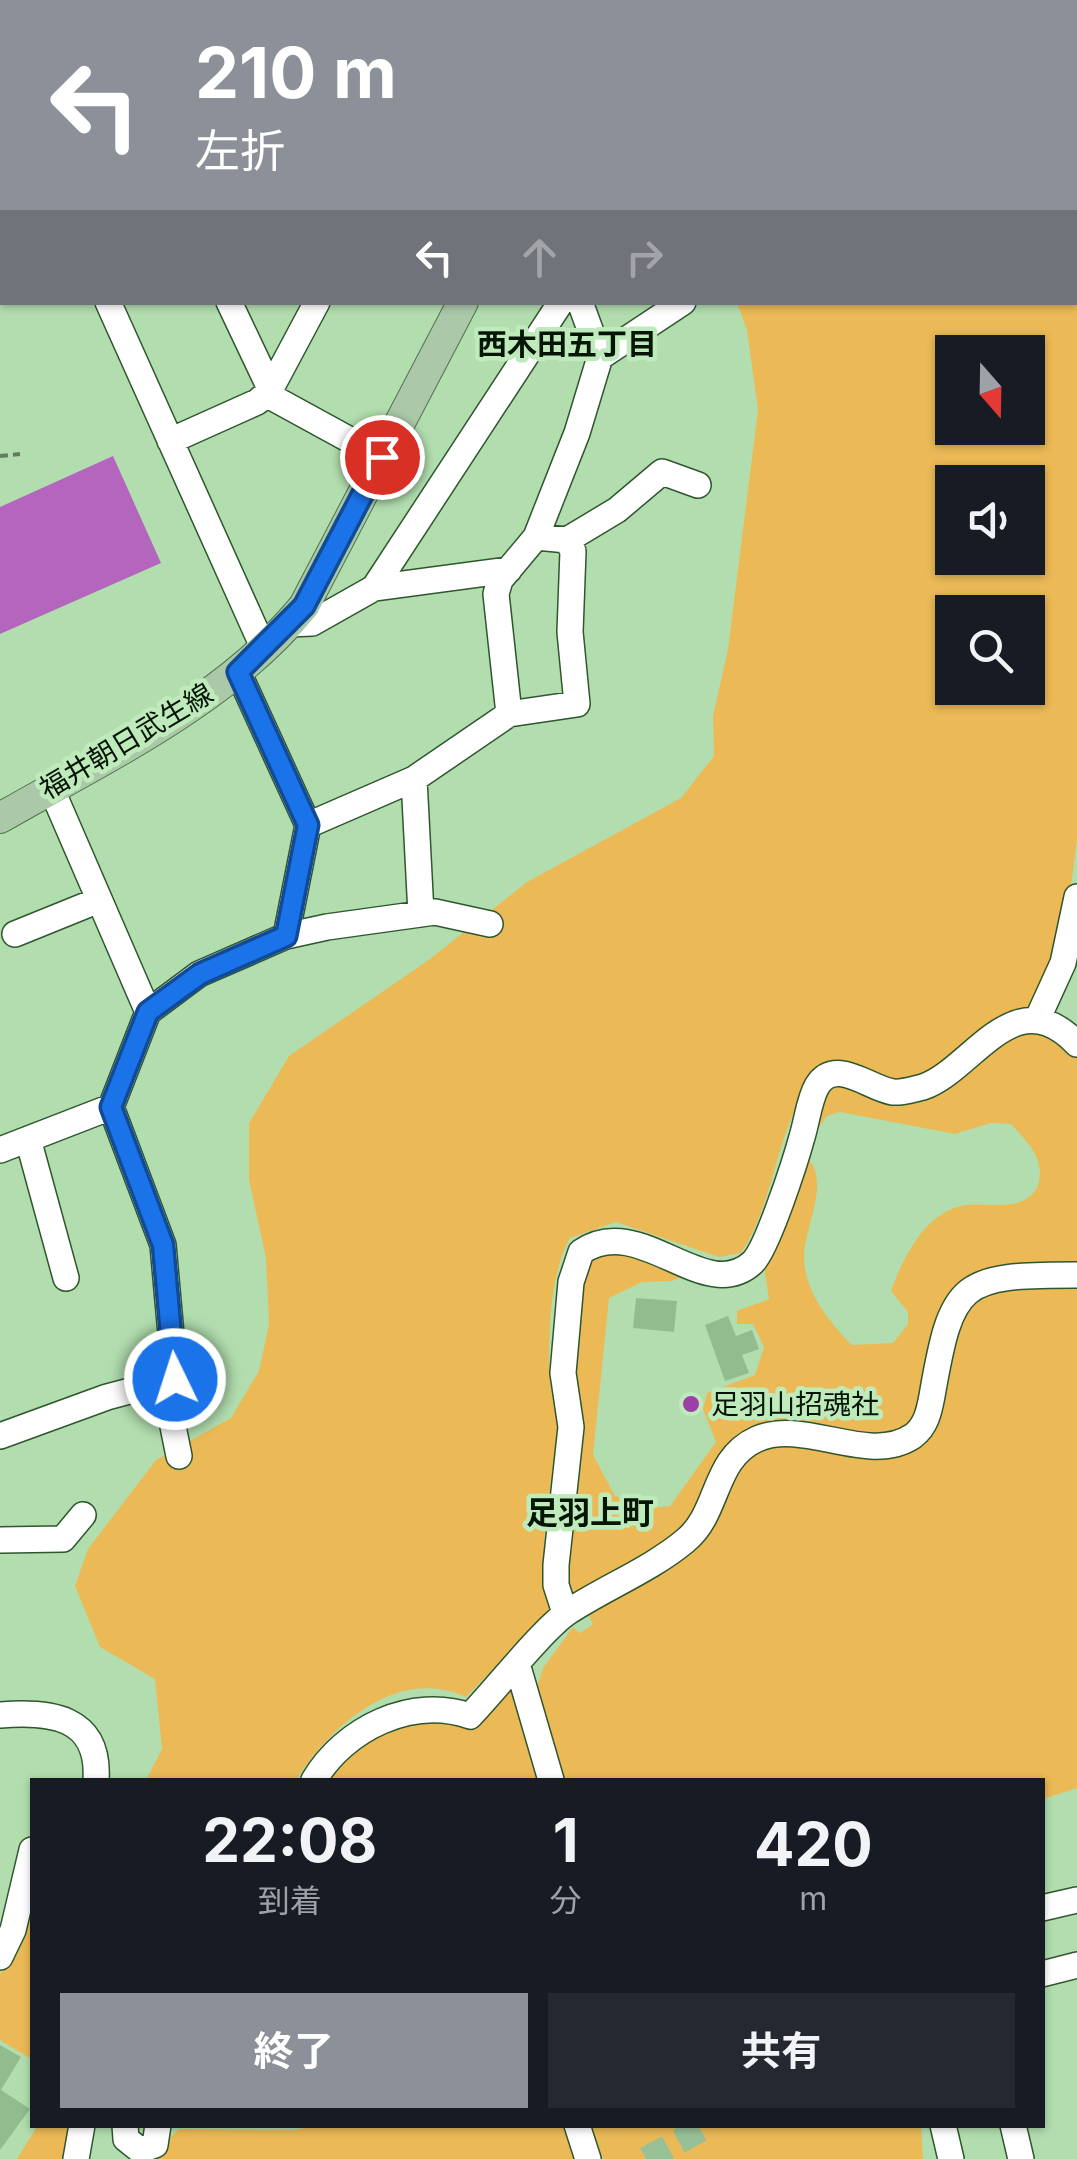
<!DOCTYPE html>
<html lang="ja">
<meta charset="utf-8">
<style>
:root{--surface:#171b24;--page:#242831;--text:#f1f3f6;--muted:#9ea1a6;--accent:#8c9099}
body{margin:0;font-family:Inter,"Noto Sans JP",sans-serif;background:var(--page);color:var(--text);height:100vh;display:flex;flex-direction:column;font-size:38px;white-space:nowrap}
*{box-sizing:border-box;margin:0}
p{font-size:32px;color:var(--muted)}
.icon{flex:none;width:55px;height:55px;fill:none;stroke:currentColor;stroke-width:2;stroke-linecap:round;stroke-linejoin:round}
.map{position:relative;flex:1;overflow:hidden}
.side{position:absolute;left:30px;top:1778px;width:1015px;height:350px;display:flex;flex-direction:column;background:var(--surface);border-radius:0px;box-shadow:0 2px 8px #0004}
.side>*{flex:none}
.guide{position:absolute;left:0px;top:0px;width:1078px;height:305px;box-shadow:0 2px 8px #0004;background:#8c9099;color:#fff;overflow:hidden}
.needle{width:65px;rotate:160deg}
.tools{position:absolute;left:935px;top:335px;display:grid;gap:20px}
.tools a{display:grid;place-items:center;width:110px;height:110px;border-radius:0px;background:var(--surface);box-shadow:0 2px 8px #0004;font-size:50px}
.pin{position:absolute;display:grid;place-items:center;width:85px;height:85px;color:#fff;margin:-42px;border:5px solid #fff;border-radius:50%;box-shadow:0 2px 10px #0007}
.me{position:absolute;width:110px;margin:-55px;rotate:356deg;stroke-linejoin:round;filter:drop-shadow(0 0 8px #0008)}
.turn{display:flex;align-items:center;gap:35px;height:210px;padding:0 30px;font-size:45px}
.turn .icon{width:130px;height:130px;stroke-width:2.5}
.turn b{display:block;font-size:70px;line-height:85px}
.lanes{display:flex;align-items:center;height:95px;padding:0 30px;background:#0003;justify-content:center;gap:50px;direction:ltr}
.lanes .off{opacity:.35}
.eta{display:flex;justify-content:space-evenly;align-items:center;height:170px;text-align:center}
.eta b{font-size:60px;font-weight:700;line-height:70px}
.action{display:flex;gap:20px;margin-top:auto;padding:20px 30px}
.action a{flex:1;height:115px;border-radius:0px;background:var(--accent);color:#fff;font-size:40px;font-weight:700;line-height:115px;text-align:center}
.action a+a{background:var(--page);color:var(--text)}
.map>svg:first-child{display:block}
.green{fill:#ebba57;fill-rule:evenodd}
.water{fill:#b465be}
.building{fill:#91bc8e}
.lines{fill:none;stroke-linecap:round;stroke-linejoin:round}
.minor-tunnel{stroke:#98c096;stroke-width:25;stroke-dasharray:25 12;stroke-linecap:butt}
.minor-casing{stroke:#2f562d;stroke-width:28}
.major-casing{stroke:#4d734b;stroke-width:32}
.path{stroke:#607e5e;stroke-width:4;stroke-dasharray:8 5;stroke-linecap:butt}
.minor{stroke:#fff;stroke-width:25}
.major{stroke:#abc9a9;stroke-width:30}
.route-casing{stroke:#114b97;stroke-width:25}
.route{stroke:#1a73e8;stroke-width:18}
.poi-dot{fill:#9d3fa8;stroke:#bfebbc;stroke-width:4}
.labels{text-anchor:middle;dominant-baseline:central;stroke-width:9;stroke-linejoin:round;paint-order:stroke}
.street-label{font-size:28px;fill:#061505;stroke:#bfebbc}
.poi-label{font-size:28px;fill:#061505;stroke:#bfebbc;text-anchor:start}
.neighbourhood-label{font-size:30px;font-weight:bold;fill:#061505;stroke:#bfebbc}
.quarter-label{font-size:32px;font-weight:bold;fill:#061505;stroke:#bfebbc}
</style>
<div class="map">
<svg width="1077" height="2159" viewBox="0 0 1077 2159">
<rect width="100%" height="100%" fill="#b2deaf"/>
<!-- green -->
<path class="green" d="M710,0H1077V840L1064,941L1034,1016L926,1080H812C774,1134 776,1200 741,1253L719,1257L616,1222L570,1238C551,1272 549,1325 549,1365C549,1388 558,1410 557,1433C552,1491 534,1551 552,1608L466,1697C397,1665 330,1727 296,1780H146L162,1749L155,1679L100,1647L75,1586L88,1549L156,1460L231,1418L259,1371L269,1324L266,1258L249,1180V1123L289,1056L430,959L527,882L681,798L714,756L713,716L728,649L758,410L747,330L737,303L1075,302V2ZM952,352H1028V428H952ZM952,482H1028V558H952ZM952,612H1028V688H952Z
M1036,1026L1077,1050V1268L981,1274L918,1421L891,1437L776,1426L690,1524L576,1601L564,1585L569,1372L581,1261L606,1247L691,1273L672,1281L642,1282L609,1298L593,1455L615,1496L648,1508L670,1506L716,1442L703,1409L707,1393L755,1375L764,1347L753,1324H737V1311L769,1299L763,1260L803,1153C834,1179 804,1225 804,1258C805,1292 829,1322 852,1345L893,1343L908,1324V1312L891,1291C902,1260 923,1217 957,1207C983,1199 1019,1216 1037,1188C1047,1160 1029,1144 1011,1124L991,1123L955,1134L840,1112L827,1116L804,1148L833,1080L883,1096Z
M1077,1279V1788L1043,1799L1042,1780H565L537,1687L543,1668L573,1627L580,1633L593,1624L589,1615C611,1601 642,1588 660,1570C690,1540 718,1467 755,1451C805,1429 864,1477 912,1449L950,1327L973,1293Z
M515,1681L542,1780H326L354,1747L385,1728L452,1719Z
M32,1915V2065L31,2059L0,2040V1974L17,1955Z
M38,2125H73L67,2159H17Z
M323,2125H563L575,2159H139L151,2156L179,2129L294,2130Z
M590,2125H921L923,2159H605L598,2157Z"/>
<!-- water -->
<path class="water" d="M113,456L161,563L0,634V507Z"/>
<!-- building -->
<path class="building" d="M636,1298L677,1301L674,1332L633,1328Z
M728,1316L736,1336L752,1330L759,1349L742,1355L749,1373L725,1381L705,1325Z
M0,2045L21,2057L1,2090L30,2109L0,2150Z"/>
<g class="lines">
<!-- minor-tunnel -->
<path class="minor-tunnel" d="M646,2159L709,2125"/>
<defs>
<path id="minor" d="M135,0L136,2
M489,0L490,2
M232,2L239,0
M0,65L2,70
M0,129H2
M108,302L264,649
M229,302L275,399L381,457
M600,357L683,302
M170,441L257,402L269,392L317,302
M567,540L617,510L662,472L698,485
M374,588L509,570
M289,624L312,623L374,588L561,302
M238,672L308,825L286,936
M509,714L577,704L570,632L573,551L567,540L536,537
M414,779L421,914
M51,788L148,1012
M308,825L414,779L509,714L496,594L500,580L536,537L577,433L600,357L580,302
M15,934L99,900
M1037,1020L1063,963L1077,897
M28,1139L66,1278
M0,1150L111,1107
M164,1382L179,1456
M0,1436L107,1397L175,1379L163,1245L111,1107L148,1012L199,974L286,936L327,927L435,912L490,924
M0,1540L63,1539L83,1515
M565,1613L556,1585V1565L571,1427L563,1373L571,1282L581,1252C640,1211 704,1306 752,1263C767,1250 796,1159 802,1137C807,1121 809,1100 817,1086C835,1056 870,1089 893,1092C902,1093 914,1089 923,1087C973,1070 1014,978 1077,1044
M518,1667L551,1780
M0,1715C50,1711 100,1716 96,1780
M314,1780C345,1728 412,1696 470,1716C495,1690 543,1629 568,1612C606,1587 650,1570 685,1541C720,1513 712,1459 757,1439C805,1418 868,1466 913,1436C926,1426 929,1412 932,1396C952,1280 960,1275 1077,1275
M1042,1908L1077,1900
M0,1957L13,1930L32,1850
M1042,1974L1077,1965
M125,2125L126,2139L140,2150L155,2145L158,2125
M577,2125L588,2159
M943,2125L951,2159
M1013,2125L1021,2159
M76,2159L82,2125"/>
<path id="major" d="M622,2L624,0
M0,818C106,757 225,702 304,606L463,302"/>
</defs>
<!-- minor casing -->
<use href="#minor" class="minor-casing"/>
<!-- major casing -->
<use href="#major" class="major-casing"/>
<!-- path -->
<path class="path" d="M0,456L20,454"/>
<!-- minor -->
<use href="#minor" class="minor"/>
<!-- major -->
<use href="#major" class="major"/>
</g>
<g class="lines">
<defs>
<path id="route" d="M175,1379L163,1245L111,1107L148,1012L200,974L286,936L308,825L238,672L304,606L382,457"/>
</defs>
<!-- route casing -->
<use href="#route" class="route-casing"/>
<!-- route -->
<use href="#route" class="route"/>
</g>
<!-- markers -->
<circle class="poi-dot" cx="691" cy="1404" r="10"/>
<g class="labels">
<!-- street labels -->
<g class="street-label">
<text transform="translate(126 741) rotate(-31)">福井朝日武生線</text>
</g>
<!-- poi labels -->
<g class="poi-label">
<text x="711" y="1404">足羽山招魂社</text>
</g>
<!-- neighbourhood labels -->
<g class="neighbourhood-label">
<text x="567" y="344">西木田五丁目</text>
</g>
<!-- quarter labels -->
<g class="quarter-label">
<text x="590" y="1512">足羽上町</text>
</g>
</g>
</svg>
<div class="tools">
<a><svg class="needle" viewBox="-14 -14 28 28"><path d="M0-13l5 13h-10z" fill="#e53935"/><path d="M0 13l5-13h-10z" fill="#9ea1a6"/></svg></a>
<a><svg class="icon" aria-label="sound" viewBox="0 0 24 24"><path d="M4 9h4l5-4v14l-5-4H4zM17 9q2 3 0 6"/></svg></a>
<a><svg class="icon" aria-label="search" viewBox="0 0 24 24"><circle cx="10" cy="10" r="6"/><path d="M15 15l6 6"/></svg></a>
</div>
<div class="pin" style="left:382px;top:457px;background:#d93025"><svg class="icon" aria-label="arrive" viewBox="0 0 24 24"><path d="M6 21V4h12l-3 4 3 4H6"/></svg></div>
<svg class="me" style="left:175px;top:1379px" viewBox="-20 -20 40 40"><circle r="17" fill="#1a73e8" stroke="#fff" stroke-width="3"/><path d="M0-11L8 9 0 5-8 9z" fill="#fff"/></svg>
<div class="guide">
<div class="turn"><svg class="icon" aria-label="left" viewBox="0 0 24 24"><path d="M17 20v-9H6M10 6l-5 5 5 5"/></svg><div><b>210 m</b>左折</div></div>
<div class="lanes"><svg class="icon" aria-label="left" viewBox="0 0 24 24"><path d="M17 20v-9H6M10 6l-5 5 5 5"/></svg><svg class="icon off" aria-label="ahead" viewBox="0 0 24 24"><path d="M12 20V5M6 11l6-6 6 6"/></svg><svg class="icon off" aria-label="right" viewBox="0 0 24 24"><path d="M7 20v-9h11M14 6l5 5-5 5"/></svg></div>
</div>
<section class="side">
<div class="eta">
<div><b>22:08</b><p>到着</p></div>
<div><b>1</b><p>分</p></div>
<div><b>420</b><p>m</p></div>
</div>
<div class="action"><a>終了</a><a>共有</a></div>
</section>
</div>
